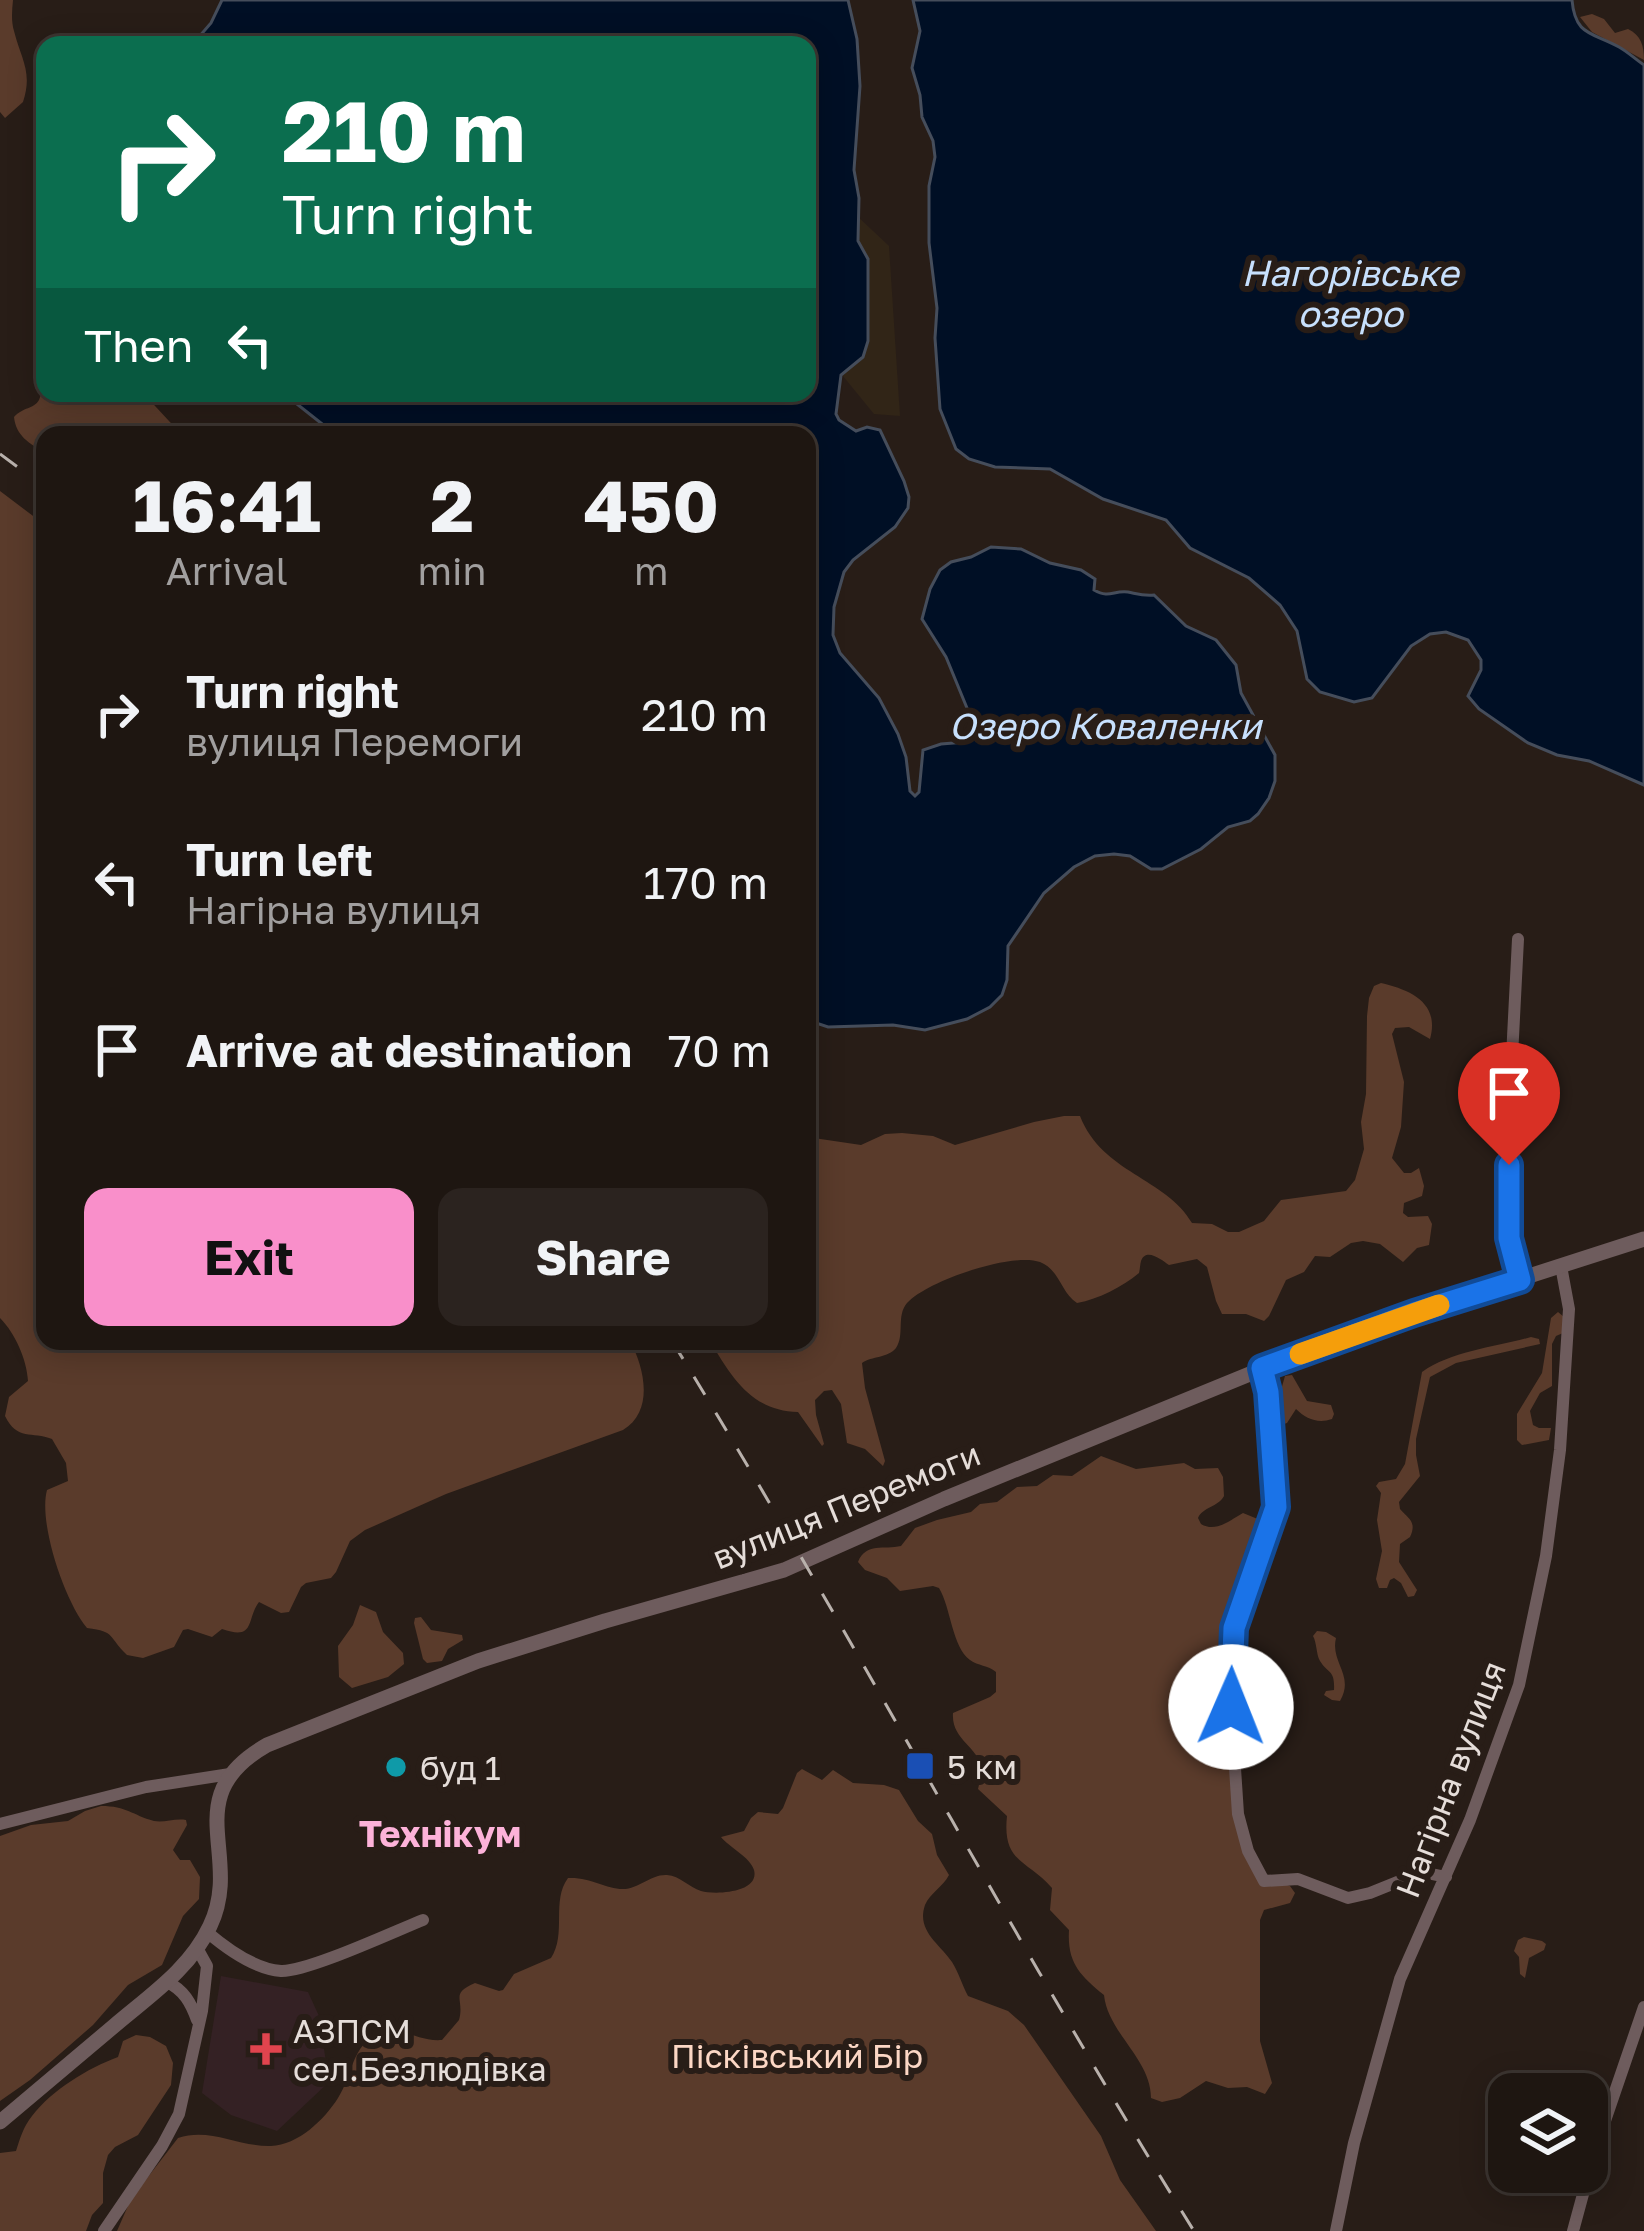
<!DOCTYPE html>
<meta charset="utf-8">
<style>
:root{--surface:#1e1611;--page:#2b231f;--text:#f1f3f6;--muted:#a19f9f;--line:#3c3531;--accent:#f98fca}
body{margin:0;font-family:"Golos Text",sans-serif;background:var(--page);color:var(--text);height:100vh;display:flex;flex-direction:column;font-size:45px;white-space:nowrap}
*{box-sizing:border-box;margin:0}
p{font-size:39px;color:var(--muted)}
.icon{flex:none;width:66px;height:66px;fill:none;stroke:currentColor;stroke-width:2;stroke-linecap:round;stroke-linejoin:round}
.map{position:relative;flex:1;overflow:hidden}
.drawer{position:absolute;left:36px;top:426px;width:780px;height:924px;display:flex;flex-direction:column;background:var(--surface);border-radius:24px;box-shadow:0 6px 30px #0003,0 0 0 3px var(--line)}
.drawer>*{flex:none}
.hud{position:absolute;left:36px;top:36px;width:780px;height:366px;border-radius:24px;box-shadow:0 6px 30px #0003,0 0 0 3px var(--line);background:#0b6e4f;color:#fff;overflow:hidden}
.fabs{position:absolute;left:1488px;top:2073px;display:grid;gap:24px}
.fabs a{display:grid;place-items:center;width:120px;height:120px;border-radius:24px;background:var(--surface);box-shadow:0 6px 30px #0003,0 0 0 3px var(--line);font-size:60px}
.pin{position:absolute;display:grid;place-items:center;width:102px;height:102px;color:#fff;margin:-123px -51px;border-radius:50% 50% 50% 0;rotate:-45deg;box-shadow:0 0 12px #0007}
.pin .icon{rotate:45deg}
.me{position:absolute;width:132px;margin:-66px;rotate:1deg;stroke-linejoin:round;filter:drop-shadow(0 0 9px #0008)}
.turn{display:flex;align-items:center;gap:42px;height:252px;padding:0 48px;font-size:54px}
.turn .icon{width:156px;height:156px;stroke-width:2.5}
.turn b{display:block;font-size:84px;line-height:102px}
.then{display:flex;align-items:center;height:114px;padding:0 48px;background:#0003;gap:24px;font-size:45px}
.eta{display:flex;justify-content:space-evenly;align-items:center;height:204px;text-align:center}
.eta b{font-size:72px;font-weight:700;line-height:84px}
.cta{display:flex;gap:24px;margin-top:auto;padding:24px 48px}
.cta a{flex:1;height:138px;border-radius:24px;background:var(--accent);color:#111;font-size:48px;font-weight:700;line-height:138px;text-align:center}
.cta a+a{background:var(--page);color:var(--text)}
ul{padding:0;list-style:none}
li{display:flex;align-items:center;gap:36px;height:168px;padding:0 48px}
li div{flex:1}
li b{display:block;font-size:45px}
li em{font-style:normal}
.map>svg:first-child{display:block}
.industrial{fill:#312517}
.medical{fill:#342124}
.forest{fill:#5a3b2b}
.water{fill:#000f25;stroke:#454d5b;stroke-width:3}
.lines{fill:none;stroke-linecap:round;stroke-linejoin:round}
.minor{stroke:#6e5c5d;stroke-width:12}
.tertiary{stroke:#6e5c5d;stroke-width:15}
.rail{stroke:#b9b1ac;stroke-width:3;stroke-dasharray:21 21;stroke-linecap:butt}
.route-casing{stroke:#114b97;stroke-width:30}
.route{stroke:#1a73e8;stroke-width:21}
.slow{stroke:#f59e0b;stroke-width:21}
.transit-dot{fill:#1a4fb4;stroke:#281d17;stroke-width:4.5}
.culture-dot{fill:#0f9aa8;stroke:#281d17;stroke-width:4.5}
.health-dot{fill:#e0444e;stroke:#281d17;stroke-width:4.5}
.labels{text-anchor:middle;dominant-baseline:central;stroke-width:12;stroke-linejoin:round;paint-order:stroke}
.street-label{font-size:33px;fill:#e5ddd9;stroke:#281d17}
.poi-label{font-size:33px;fill:#e5ddd9;stroke:#281d17;text-anchor:start}
.park-label{font-size:33px;fill:#fcd7c5;stroke:#281d17}
.water-label{font-size:36px;font-style:italic;fill:#c7e0fd;stroke:#281d17}
.neighbourhood-label{font-size:36px;font-weight:bold;fill:#fdb2d9;stroke:#281d17}
</style>
<div class="map">
<svg width="1644" height="2231" viewBox="0 0 1644 2231">
<rect width="100%" height="100%" fill="#281d17"/>
<!-- industrial -->
<path class="industrial" d="M856,215L889,246L900,416L874,414L807,332Z"/>
<!-- medical -->
<path class="medical" d="M221,1976L308,1992L319,2016L329,2082L277,2131L231,2115L202,2093Z"/>
<!-- forest -->
<path class="forest" d="M0,0H13C12,10 11,21 14,31C21,59 33,72 23,102L5,118L0,112Z
M1592,14L1604,19L1615,33L1628,29C1641,35 1644,46 1644,60L1592,32L1580,17Z
M44,326H45V393H143L182,435H45V453C29,443 16,436 14,417C23,407 34,409 39,400C44,390 37,378 38,368C38,353 45,342 44,326Z
M0,491L45,525V1341H630C645,1369 654,1411 623,1430L446,1494L365,1530L350,1541L336,1572L331,1578L306,1583L301,1587L289,1612L281,1613L259,1602C246,1619 256,1641 222,1629L212,1637L188,1629L183,1630L174,1647L143,1658L127,1655C107,1636 117,1632 87,1628C65,1602 38,1523 47,1490L68,1481L66,1463L52,1439C32,1431 17,1441 5,1416L9,1397L28,1381C27,1360 15,1333 0,1318Z
M1381,983C1411,990 1440,1003 1430,1039L1409,1027L1395,1028L1392,1034L1404,1082L1401,1127L1392,1158L1404,1173H1411L1419,1168L1424,1186L1422,1196L1404,1203L1403,1213L1408,1217L1428,1216L1432,1224L1429,1245L1417,1248L1403,1262L1380,1244L1363,1241L1351,1243L1330,1257L1315,1256L1304,1272L1286,1280L1269,1316L1264,1321L1246,1314H1222L1216,1301L1207,1267L1197,1259L1169,1265C1162,1260 1146,1247 1141,1261C1140,1265 1140,1269 1139,1273C1122,1287 1099,1299 1077,1303C1061,1293 1060,1270 1040,1262C1012,1252 927,1281 907,1303C896,1316 905,1335 896,1348C888,1358 872,1356 862,1363L865,1388L885,1461L883,1466L865,1449L847,1443L841,1404L832,1390L824,1391L815,1400L816,1415L824,1444L822,1446L798,1412C752,1411 732,1378 710,1341H807V1137L861,1145L885,1134L902,1133L933,1136L955,1145L1034,1122L1064,1116H1080C1102,1173 1166,1178 1192,1223L1212,1224L1228,1232H1239L1264,1221L1281,1200L1346,1191L1355,1180L1364,1149L1361,1122L1366,1094L1367,1016L1369,998L1374,986Z
M1558,1312L1564,1317L1563,1333L1556,1336L1552,1344V1386L1540,1393L1530,1411L1533,1425L1539,1428H1551L1549,1440L1522,1445L1517,1440V1414L1542,1373L1551,1318Z
M1531,1337L1539,1339L1540,1344L1456,1363L1430,1377L1416,1439V1455L1420,1476L1399,1502L1400,1509C1409,1519 1417,1522 1410,1537L1400,1544L1399,1562L1417,1590L1414,1596L1408,1597L1401,1583L1394,1578L1390,1580L1387,1588H1379L1376,1579L1382,1551L1377,1520L1381,1493L1376,1486L1379,1482L1396,1479L1405,1464L1422,1372C1452,1351 1496,1347 1531,1337Z
M1292,1375L1307,1401L1331,1405L1334,1414L1332,1419C1318,1424 1306,1419 1296,1409L1287,1423L1284,1424L1281,1390L1285,1376Z
M1101,1456L1136,1469L1184,1463L1195,1469L1218,1468L1223,1477L1224,1496C1218,1507 1203,1507 1198,1518L1201,1524C1216,1533 1230,1520 1243,1513L1265,1522L1241,1585L1238,1711L1230,1753L1257,1875L1290,1886L1295,1893L1290,1903L1264,1910L1260,1920V2041L1272,2083L1265,2094L1247,2087L1228,2088L1206,2081L1180,2098L1162,2102L1151,2098C1151,2059 1108,2033 1104,1995C1080,1975 1067,1963 1069,1930L1050,1910L1052,1888C1027,1859 1002,1863 1007,1816L978,1789C979,1785 982,1773 982,1769C978,1746 951,1740 953,1713L990,1697L996,1692V1672C988,1665 978,1666 970,1660C952,1647 951,1608 939,1588L933,1586L900,1591L887,1578L865,1570L858,1562C866,1542 884,1550 901,1546L915,1528L937,1520L971,1512L980,1504L997,1502L1017,1487L1037,1486L1053,1475L1072,1476Z
M360,1605L376,1612L383,1632L403,1653L404,1664L388,1677L352,1688L339,1677L338,1646L353,1625Z
M421,1617L431,1630L462,1635L463,1640L448,1649L442,1661L427,1663L423,1659L414,1623L415,1618Z
M1317,1631L1326,1632L1336,1638C1330,1663 1355,1675 1340,1701L1332,1700L1324,1695L1326,1691L1334,1690C1335,1669 1328,1674 1320,1661C1316,1654 1317,1643 1313,1636Z
M802,1769L822,1780L833,1770L853,1783L884,1785L899,1790L918,1821L932,1834L937,1855L949,1875C943,1887 930,1893 925,1905C916,1931 940,1944 952,1962C959,1973 962,1985 968,1996L1008,2011L1024,2025L1101,2136L1120,2180L1156,2231H117L131,2199L178,2138C210,2127 239,2147 271,2146C298,2145 324,2120 338,2098C353,2074 349,2055 375,2032C403,2025 417,2042 442,2040L459,2020C465,1999 449,1994 475,1983L499,1991L503,1990L514,1974L551,1958C567,1934 551,1901 568,1878C591,1877 605,1889 623,1889C639,1889 651,1874 667,1875C680,1876 689,1887 701,1891C715,1895 760,1893 754,1870C750,1857 729,1847 721,1837L744,1831L751,1818L758,1812L778,1814L783,1808L797,1773Z
M101,1806C127,1806 132,1815 154,1821C164,1823 175,1818 186,1820L187,1825L173,1850L180,1860H190L200,1877L199,1899L183,1916L162,1965L128,1985L93,2025L30,2080L0,2101V1836L31,1825L68,1821L85,1811Z
M1524,1937L1542,1941L1546,1944L1544,1950L1529,1958L1525,1978L1520,1974L1519,1957L1514,1951L1518,1940Z
M136,2035L150,2037L166,2046L173,2063L171,2085L138,2135L115,2147L108,2155L103,2173V2203L92,2215L86,2231H0V2153L16,2151C20,2139 23,2127 32,2116C52,2090 88,2068 118,2057L123,2041Z"/>
<!-- water -->
<path class="water" d="M222,0H848L857,39L860,86L854,170L859,198L858,241L868,259V341L863,357L841,375L836,414L839,420L856,431L867,427L880,430L904,481L909,497L908,508L895,527L853,560L844,572L834,607L833,635L840,653L879,698L898,734L906,757L910,791L915,796L919,792L923,750L941,744L966,742L976,730L946,657L922,619L930,589L940,570L951,562L971,557L991,547L1021,549L1050,563L1081,570L1095,579L1094,590C1110,599 1113,590 1128,592C1138,594 1143,596 1154,595L1186,626L1216,640L1236,665L1241,693L1275,755V781L1269,798L1258,814L1250,821L1228,827L1201,849L1162,869H1151L1130,856L1114,854L1095,856L1074,867L1044,893L1008,946L1007,980L1002,995L990,1007L967,1019L925,1030L893,1025L828,1027L807,1020V435H336L283,393H807V45H192L211,23Z
M913,0H1572C1575,36 1592,32 1619,47C1628,52 1635,59 1644,65V785L1589,761L1557,755L1528,743L1479,709L1468,696L1481,670V660L1468,640L1446,632L1430,634L1411,646L1372,698L1354,702L1320,692L1307,679L1297,631L1280,605L1249,578L1190,548L1166,520L1103,499L1050,469L995,467L969,459L956,449L940,409L935,338L937,308L929,243V186L935,157L933,141L922,117L920,95L912,68L920,31Z"/>
<g class="lines">
<!-- minor -->
<path class="minor" d="M1518,939L1510,1096L1508,1228L1510,1246L1520,1280
M1262,1368L1269,1397L1276,1507L1234,1628L1231,1707L1238,1814L1248,1851L1264,1881L1298,1879L1348,1898L1370,1893L1422,1872L1446,1877
M0,1824L146,1787L230,1774
M207,1932C227,1949 254,1969 281,1971C307,1972 393,1932 423,1920
M167,1982C184,1990 191,2003 197,2020
M104,2231L162,2146L179,2114L202,2011L207,1966L197,1948
M1336,2231L1354,2143L1400,1979L1470,1820L1519,1685L1546,1556L1560,1450L1569,1309L1561,1266
M1573,2231L1595,2150L1644,2007"/>
<!-- tertiary -->
<path class="tertiary" d="M0,2122C38,2090 76,2058 114,2026C149,1996 190,1969 210,1926C244,1855 176,1797 267,1745L478,1661L605,1621L784,1570L944,1499L1296,1355L1414,1313L1644,1239"/>
<!-- rail -->
<path class="rail" d="M0,454L45,487
M672,1341C853,1634 1012,1939 1194,2231"/>
</g>
<g class="lines">
<defs>
<path id="route" d="M1231,1707L1234,1628L1276,1507L1268,1392L1262,1368L1414,1313L1520,1280L1509,1238V1165"/>
</defs>
<!-- route casing -->
<use href="#route" class="route-casing"/>
<!-- route -->
<use href="#route" class="route"/>
<!-- slow -->
<path class="slow" d="M1300,1354L1439,1305"/>
</g>
<!-- markers -->
<rect class="transit-dot" x="905" y="1751" width="30" height="30" rx="6"/>
<circle class="culture-dot" cx="396" cy="1767" r="12"/>
<path class="health-dot" d="M260 2031h12v12h12v12h-12v12h-12v-12h-12v-12h12z"/>
<g class="labels">
<!-- street labels -->
<g class="street-label">
<text transform="translate(846 1505) rotate(-22)">вулиця Перемоги</text>
<text transform="translate(1450 1779) rotate(-69)">Нагірна вулиця</text>
</g>
<!-- poi labels -->
<g class="poi-label">
<text x="947" y="1766">5 км</text>
<text x="420" y="1767">буд 1</text>
<text x="293" y="2030">АЗПСМ<tspan x="293" dy="38">сел.Безлюдівка</tspan></text>
</g>
<!-- park labels -->
<g class="park-label">
<text x="797" y="2055">Пісківський Бір</text>
</g>
<!-- water labels -->
<g class="water-label">
<text x="1350" y="272">Нагорівське<tspan x="1350" dy="41">озеро</tspan></text>
<text x="1105" y="725">Озеро Коваленки</text>
</g>
<!-- neighbourhood labels -->
<g class="neighbourhood-label">
<text x="440" y="1833">Технікум</text>
</g>
</g>
</svg>
<div class="fabs">
<a><svg class="icon" aria-label="layers" viewBox="0 0 24 24"><path d="M12 4l9 5-9 5-9-5zM3 14l9 5 9-5"/></svg></a>
</div>
<div class="pin" style="left:1509px;top:1165px;background:#d93025"><svg class="icon" aria-label="arrive" viewBox="0 0 24 24"><path d="M6 21V4h12l-3 4 3 4H6"/></svg></div>
<svg class="me" style="left:1231px;top:1707px" viewBox="-20 -20 40 40"><circle r="19" fill="#fff"/><path d="M0-13L10 11 0 6-10 11z" fill="#1a73e8"/></svg>
<div class="hud">
<div class="turn"><svg class="icon" aria-label="right" viewBox="0 0 24 24"><path d="M7 20v-9h11M14 6l5 5-5 5"/></svg><div><b>210 m</b>Turn right</div></div>
<div class="then">Then<svg class="icon" aria-label="left" viewBox="0 0 24 24"><path d="M17 20v-9H6M10 6l-5 5 5 5"/></svg></div>
</div>
<section class="drawer">
<div class="eta">
<div><b>16:41</b><p>Arrival</p></div>
<div><b>2</b><p>min</p></div>
<div><b>450</b><p>m</p></div>
</div>
<ul>
<li><svg class="icon" aria-label="right" viewBox="0 0 24 24"><path d="M7 20v-9h11M14 6l5 5-5 5"/></svg><div><b>Turn right</b><p>вулиця Перемоги</p></div><em>210 m</em></li>
<li><svg class="icon" aria-label="left" viewBox="0 0 24 24"><path d="M17 20v-9H6M10 6l-5 5 5 5"/></svg><div><b>Turn left</b><p>Нагірна вулиця</p></div><em>170 m</em></li>
<li><svg class="icon" aria-label="arrive" viewBox="0 0 24 24"><path d="M6 21V4h12l-3 4 3 4H6"/></svg><div><b>Arrive at destination</b></div><em>70 m</em></li>
</ul>
<div class="cta"><a>Exit</a><a>Share</a></div>
</section>
</div>
